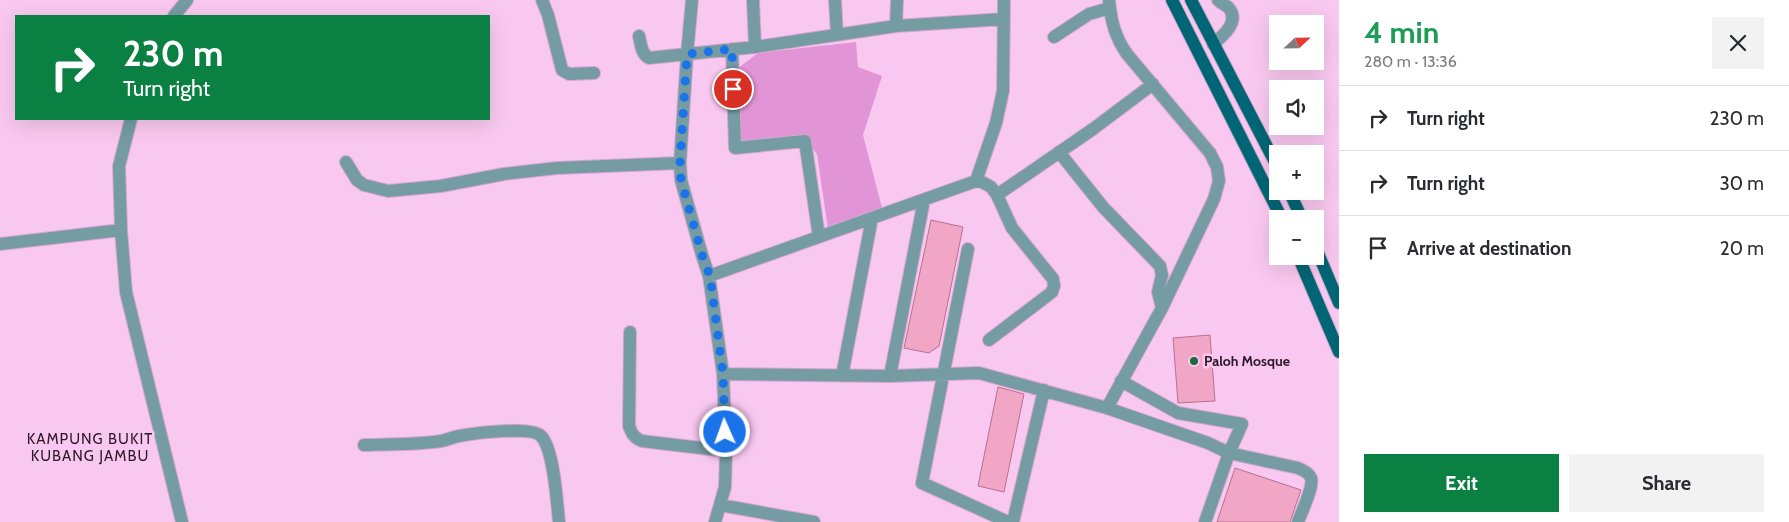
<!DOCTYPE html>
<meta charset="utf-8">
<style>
:root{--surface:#fff;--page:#f2f2f3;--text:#2b2b33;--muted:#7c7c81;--line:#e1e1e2;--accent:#0b8043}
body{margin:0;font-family:Cabin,sans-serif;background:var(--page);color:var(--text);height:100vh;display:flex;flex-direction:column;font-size:19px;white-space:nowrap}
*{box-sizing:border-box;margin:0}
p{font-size:16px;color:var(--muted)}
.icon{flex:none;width:28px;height:28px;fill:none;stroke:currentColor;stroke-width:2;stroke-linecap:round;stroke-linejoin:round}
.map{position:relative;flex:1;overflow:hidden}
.details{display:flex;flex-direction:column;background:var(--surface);width:450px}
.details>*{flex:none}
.top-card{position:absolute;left:15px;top:15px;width:475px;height:105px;border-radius:0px;box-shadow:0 5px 20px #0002;background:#0b8043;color:#fff;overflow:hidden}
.needle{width:32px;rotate:68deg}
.controls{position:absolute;left:1269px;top:15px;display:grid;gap:10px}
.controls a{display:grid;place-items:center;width:55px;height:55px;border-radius:0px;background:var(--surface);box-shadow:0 5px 20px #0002;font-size:25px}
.pin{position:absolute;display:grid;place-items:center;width:42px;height:42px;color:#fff;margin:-21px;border:2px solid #fff;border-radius:50%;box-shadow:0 1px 5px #0007}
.me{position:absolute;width:55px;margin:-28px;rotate:358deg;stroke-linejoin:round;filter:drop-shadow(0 0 4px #0008)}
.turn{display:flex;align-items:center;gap:18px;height:105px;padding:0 25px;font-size:22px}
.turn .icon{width:65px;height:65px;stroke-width:2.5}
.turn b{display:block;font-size:35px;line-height:42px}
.round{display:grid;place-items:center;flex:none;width:52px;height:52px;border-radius:0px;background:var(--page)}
.summary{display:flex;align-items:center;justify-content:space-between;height:85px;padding:0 25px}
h1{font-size:30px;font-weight:800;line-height:38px;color:#1e9e55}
.primary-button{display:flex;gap:10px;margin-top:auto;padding:10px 25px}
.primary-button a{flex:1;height:58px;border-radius:0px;background:var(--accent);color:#fff;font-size:20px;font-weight:800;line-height:58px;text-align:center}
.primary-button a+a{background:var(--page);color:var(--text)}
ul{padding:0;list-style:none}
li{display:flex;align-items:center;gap:15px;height:65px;padding:0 25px;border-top:1px solid var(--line)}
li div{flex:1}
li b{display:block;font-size:19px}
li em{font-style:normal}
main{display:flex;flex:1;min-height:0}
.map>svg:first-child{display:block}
.green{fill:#e194d6}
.building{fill:#f1a6c6;stroke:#b77190}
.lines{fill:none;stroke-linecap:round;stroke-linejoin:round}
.minor-casing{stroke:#d4a8cd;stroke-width:14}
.major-casing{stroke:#d4a8cd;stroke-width:14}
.minor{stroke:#759ba3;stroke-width:12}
.major{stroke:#006675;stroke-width:12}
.route{stroke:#1a73e8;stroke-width:9;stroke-dasharray:0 16.2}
.poi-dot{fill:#1a6939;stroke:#f9c8f0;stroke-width:2}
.labels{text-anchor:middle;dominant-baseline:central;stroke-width:5;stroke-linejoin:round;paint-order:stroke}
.poi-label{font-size:14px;font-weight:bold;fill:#2e182b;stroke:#f9c8f0;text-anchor:start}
.neighbourhood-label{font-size:15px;letter-spacing:1px;fill:#2e182b;stroke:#f9c8f0}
</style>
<main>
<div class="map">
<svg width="1339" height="522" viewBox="0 0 1339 522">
<rect width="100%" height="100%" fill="#f9c8f0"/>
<!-- green -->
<path class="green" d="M856,42L858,67L882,76L863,135L882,208L828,229L817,154L802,135L741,144L737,69L758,53Z"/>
<!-- building -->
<path class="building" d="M931,220L963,227L939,346L929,353L904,348Z
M1210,335L1215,401L1178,403L1173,338Z
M998,387L1024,394L1004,492L978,486Z
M1235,468L1301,490L1290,522H1217Z"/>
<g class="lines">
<defs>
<path id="minor" d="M542,0L548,15L562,70L569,74L594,73
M692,0L687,54L680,163L681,180L702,255L709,276L723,374L726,451L725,487L715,522
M753,0L755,47
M835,0L837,35
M174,16L187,0
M896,26L897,0
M639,36C641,44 641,54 649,58L755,47L896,26L1004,19
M1054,37L1089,14L1110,8
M1213,44C1223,36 1241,21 1228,7C1225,5 1221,3 1218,0
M732,49L735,148L805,141L819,237
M131,119L119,166L121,230L126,292L182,522
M1059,152L1103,207L1160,266L1162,275L1158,292L1162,308
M346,162L357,180L364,185L388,191L441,186L504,174L557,168L680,163
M976,181L996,123L1003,91L1004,0
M997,195L1093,129L1153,84
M0,244L121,230
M968,249L922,483L1008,522
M709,276L976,181L982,182L991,187L997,195L1012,228L1053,279L1054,286L1052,292L989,340
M630,332L629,426C632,434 634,438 642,441L726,451
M723,374L890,376L979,373L1107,408L1208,443L1229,453L1205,522
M842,376L872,218
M890,376L924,200
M1121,381L1178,413L1242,424L1229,453L1298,468C1303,470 1309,473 1311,478C1314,487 1301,513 1298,522
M1107,408L1162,308L1214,199L1219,181L1217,167L1210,153L1127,54C1115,37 1111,21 1109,0
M364,445C389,444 416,445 441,441C447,440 453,437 459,436C475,433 531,426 541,436C554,449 557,503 559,522
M720,505L814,522
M1013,522L1044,390"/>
<path id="major" d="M1172,0L1282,219
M1191,0L1278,168
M1289,191L1302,219
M1315,246L1339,303
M1298,256L1339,352"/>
</defs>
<!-- minor casing -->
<use href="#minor" class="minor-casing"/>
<!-- major casing -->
<use href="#major" class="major-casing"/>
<!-- minor -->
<use href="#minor" class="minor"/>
<!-- major -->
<use href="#major" class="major"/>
</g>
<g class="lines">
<!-- route -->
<path class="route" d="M725,432L723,374L710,276L702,255L681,180L680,163L687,54L732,49L733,89"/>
</g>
<!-- markers -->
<circle class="poi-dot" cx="1194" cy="361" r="5"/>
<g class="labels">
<!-- poi labels -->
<g class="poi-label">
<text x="1204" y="361">Paloh Mosque</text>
</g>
<!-- neighbourhood labels -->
<g class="neighbourhood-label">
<text x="90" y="439">KAMPUNG BUKIT<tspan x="90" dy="17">KUBANG JAMBU</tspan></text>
</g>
</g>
</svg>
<div class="controls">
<a><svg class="needle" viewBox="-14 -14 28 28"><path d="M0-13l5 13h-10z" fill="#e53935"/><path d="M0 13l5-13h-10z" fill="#7c7c81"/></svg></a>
<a><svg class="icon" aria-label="sound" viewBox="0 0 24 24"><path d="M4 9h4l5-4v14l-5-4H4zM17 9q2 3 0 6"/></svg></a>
<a>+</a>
<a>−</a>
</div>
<div class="pin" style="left:733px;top:89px;background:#d93025"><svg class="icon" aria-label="arrive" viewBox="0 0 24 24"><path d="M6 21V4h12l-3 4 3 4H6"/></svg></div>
<svg class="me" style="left:725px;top:432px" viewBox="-20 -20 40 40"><circle r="17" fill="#1a73e8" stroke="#fff" stroke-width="3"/><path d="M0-11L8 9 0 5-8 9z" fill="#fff"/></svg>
<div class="top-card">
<div class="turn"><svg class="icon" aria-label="right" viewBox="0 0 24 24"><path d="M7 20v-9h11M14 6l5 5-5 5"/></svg><div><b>230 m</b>Turn right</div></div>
</div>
</div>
<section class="details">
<div class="summary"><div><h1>4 min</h1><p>280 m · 13:36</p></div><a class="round"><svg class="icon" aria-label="close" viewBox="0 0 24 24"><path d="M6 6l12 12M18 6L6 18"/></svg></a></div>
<ul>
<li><svg class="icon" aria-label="right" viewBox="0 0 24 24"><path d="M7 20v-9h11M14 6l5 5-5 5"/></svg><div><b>Turn right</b></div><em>230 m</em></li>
<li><svg class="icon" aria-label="right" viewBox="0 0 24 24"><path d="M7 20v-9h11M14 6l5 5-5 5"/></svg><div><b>Turn right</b></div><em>30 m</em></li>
<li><svg class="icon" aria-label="arrive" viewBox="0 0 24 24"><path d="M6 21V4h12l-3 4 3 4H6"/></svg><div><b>Arrive at destination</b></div><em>20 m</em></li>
</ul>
<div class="primary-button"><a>Exit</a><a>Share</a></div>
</section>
</main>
